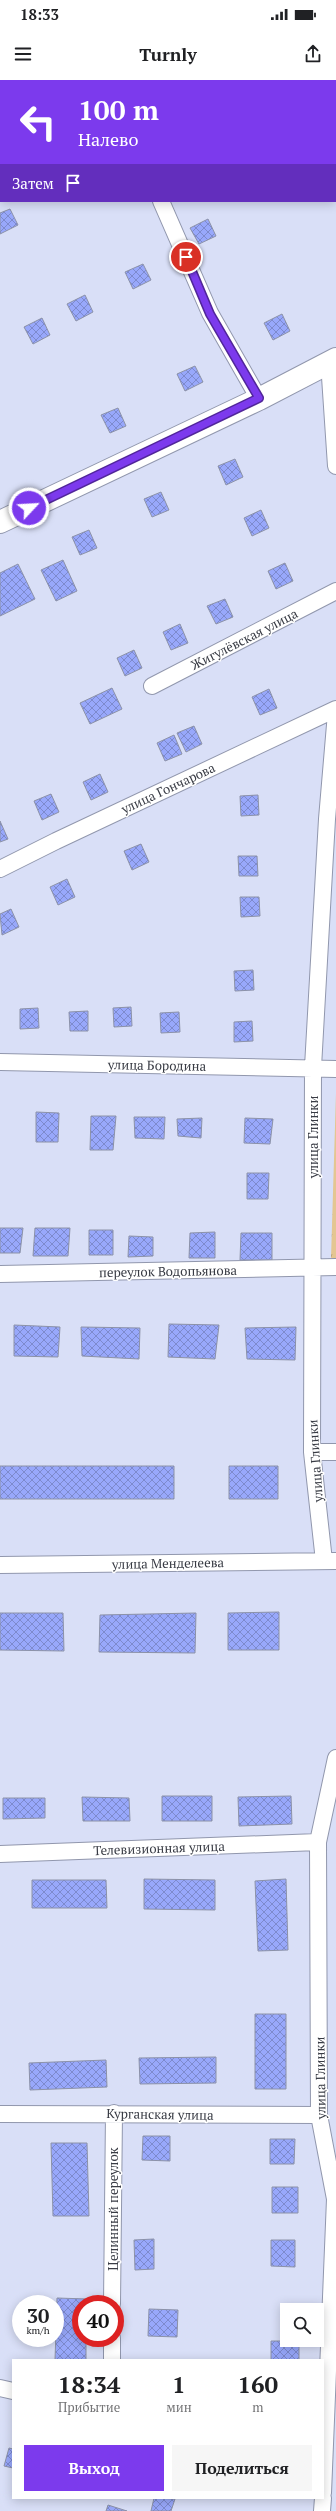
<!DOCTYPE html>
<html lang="ru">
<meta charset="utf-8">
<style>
:root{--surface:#fff;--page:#f6f6f6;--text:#202124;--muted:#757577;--accent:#7c3aed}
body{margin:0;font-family:"PT Serif",serif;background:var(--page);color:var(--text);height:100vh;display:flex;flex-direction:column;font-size:15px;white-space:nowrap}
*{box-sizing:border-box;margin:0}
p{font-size:13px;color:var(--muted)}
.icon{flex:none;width:22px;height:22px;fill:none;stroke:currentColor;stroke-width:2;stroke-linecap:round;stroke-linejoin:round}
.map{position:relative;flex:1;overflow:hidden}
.panel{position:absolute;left:12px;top:2279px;width:312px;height:140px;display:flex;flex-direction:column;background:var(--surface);border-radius:0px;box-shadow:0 2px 10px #0003}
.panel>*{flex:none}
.top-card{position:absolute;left:0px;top:0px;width:336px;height:122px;box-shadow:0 2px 10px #0003;background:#7c3aed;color:#fff;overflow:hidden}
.controls{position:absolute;left:280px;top:2223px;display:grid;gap:8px}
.controls a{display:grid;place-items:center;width:44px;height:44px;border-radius:0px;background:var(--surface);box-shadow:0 2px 10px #0003;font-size:20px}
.speed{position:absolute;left:12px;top:2215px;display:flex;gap:8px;font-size:20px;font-weight:700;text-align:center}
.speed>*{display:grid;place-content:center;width:52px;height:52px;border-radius:50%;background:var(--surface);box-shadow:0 2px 10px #0003;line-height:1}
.speed small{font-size:10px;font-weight:400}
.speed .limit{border:6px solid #d22;background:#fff;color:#111}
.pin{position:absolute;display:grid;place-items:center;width:34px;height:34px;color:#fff;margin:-17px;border:2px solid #fff;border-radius:50%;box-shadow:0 1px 4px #0007}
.me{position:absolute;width:44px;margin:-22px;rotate:65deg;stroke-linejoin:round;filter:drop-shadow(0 0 3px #0008)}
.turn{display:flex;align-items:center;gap:14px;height:84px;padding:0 12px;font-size:18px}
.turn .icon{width:52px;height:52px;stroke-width:2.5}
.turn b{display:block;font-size:28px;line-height:34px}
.then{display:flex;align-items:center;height:38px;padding:0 12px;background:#0003;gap:8px;font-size:15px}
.eta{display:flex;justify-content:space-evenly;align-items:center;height:68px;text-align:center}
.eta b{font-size:24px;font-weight:800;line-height:28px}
.primary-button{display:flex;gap:8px;margin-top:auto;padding:8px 12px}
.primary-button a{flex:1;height:46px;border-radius:0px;background:var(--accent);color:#fff;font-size:16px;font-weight:800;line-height:46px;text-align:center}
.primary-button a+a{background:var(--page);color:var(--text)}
.status{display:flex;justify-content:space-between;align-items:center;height:28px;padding:0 20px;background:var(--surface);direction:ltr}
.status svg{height:11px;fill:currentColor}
header{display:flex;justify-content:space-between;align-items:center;height:52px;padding:0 12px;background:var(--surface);font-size:18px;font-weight:800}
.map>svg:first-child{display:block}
.forest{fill:url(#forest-crowns)}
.park{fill:url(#park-tufts)}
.building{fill:url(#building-cross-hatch);stroke:#8c92a8}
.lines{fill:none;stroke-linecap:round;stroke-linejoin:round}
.street-casing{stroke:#9197ad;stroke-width:18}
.secondary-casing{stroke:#9197ad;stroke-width:24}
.street{stroke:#fff;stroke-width:16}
.secondary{stroke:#fff;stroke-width:22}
.route-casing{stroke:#51269a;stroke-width:10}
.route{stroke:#7c3aed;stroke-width:7}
.labels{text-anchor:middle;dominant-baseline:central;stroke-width:3;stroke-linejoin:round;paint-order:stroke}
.street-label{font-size:13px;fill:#383b44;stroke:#fff}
</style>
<div class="status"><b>18:33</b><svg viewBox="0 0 49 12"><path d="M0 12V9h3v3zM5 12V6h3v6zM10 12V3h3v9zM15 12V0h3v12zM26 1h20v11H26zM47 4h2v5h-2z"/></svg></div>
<header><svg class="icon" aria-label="menu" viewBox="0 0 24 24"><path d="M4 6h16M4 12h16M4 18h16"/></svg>Turnly<svg class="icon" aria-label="share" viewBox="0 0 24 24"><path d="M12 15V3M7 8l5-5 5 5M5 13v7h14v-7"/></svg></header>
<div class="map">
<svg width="336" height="2431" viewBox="0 0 336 2431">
<defs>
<pattern id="forest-crowns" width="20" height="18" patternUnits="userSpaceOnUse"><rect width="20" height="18" fill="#ca9b40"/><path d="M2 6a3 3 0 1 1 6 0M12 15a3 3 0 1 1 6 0" fill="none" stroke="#a58037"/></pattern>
<pattern id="park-tufts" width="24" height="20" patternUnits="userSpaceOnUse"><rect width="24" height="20" fill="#e4c692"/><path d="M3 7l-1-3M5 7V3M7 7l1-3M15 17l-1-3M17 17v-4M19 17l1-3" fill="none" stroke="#baa279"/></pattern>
<pattern id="building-cross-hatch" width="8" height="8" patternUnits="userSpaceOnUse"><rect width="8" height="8" fill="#98a8fb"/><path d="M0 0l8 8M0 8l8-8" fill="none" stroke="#7d8acd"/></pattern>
</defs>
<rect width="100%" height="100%" fill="#d9dff7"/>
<!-- forest -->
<path class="forest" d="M191,0H336V84L335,1Z"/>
<!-- park -->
<path class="park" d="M336,1013V1178H331Z"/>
<!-- building -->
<path class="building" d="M10,129L18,145L0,154V133Z
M208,139L216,156L199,164L190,148Z
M143,184L151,200L133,209L125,192Z
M85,215L93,232L76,241L67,224Z
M282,234L290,251L273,260L264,243Z
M42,238L50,255L33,264L24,247Z
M195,286L203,302L185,311L177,294Z
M118,328L126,346L110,353L101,335Z
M235,379L243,397L226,405L218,386Z
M161,412L169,430L152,437L144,419Z
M261,430L269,448L252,456L244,438Z
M89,450L97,468L80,475L72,457Z
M63,480L77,511L56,521L41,490Z
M285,483L293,501L276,509L268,491Z
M18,484L35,519L0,536V493Z
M225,519L233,537L216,544L207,526Z
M180,544L188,563L171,570L163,552Z
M134,570L142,588L125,596L117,578Z
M112,608L122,629L90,644L80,623Z
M269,609L277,628L260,635L252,617Z
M194,646L202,664L186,672L177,653Z
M174,655L182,674L165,681L157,663Z
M100,694L108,712L91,720L83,702Z
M51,714L59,732L42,740L34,721Z
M258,715L259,735L241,736L240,716Z
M0,741L8,759L0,762Z
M141,764L149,782L132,790L124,771Z
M238,776H257L258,796H239Z
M67,799L75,817L58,825L50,807Z
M240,817H259L260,836L241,837Z
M11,829L19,847L2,855L0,834Z
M253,890L254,910L235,911L234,891Z
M131,927L132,946L114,947L113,928Z
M38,928L39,948L20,949V929Z
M88,931V951H70L69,932Z
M179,932L180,952L161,953L160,933Z
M252,941L253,961L234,962V942Z
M36,1032L59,1033L58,1062H36Z
M91,1036H116L113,1070H90Z
M134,1037H165L164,1059L135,1058Z
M202,1038L201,1058L178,1056L177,1039Z
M245,1038L273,1039L270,1064L244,1063Z
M247,1093H269L268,1119H247Z
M0,1148H23L20,1173H0Z
M35,1148H70L68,1176H33Z
M89,1150H113V1175H89Z
M215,1152V1178H189L190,1153Z
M241,1153H272V1180H240Z
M129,1156L153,1157V1176L128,1177Z
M169,1244L219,1245L215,1279L168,1277Z
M14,1245L60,1247L58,1277L14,1276Z
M81,1247L140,1248L139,1279L82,1276Z
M296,1247L295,1280L247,1279L245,1248Z
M0,1386H174V1419H0Z
M229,1386H278V1419H229Z
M279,1532V1570H228V1533Z
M0,1533H63L64,1571L0,1570Z
M196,1533L195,1573L99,1572L100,1535Z
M162,1716H212V1741H162Z
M291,1716L292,1744L239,1746L238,1717Z
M82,1717L129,1718L130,1741H83Z
M3,1718H45V1738L3,1739Z
M144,1799L215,1800V1830L144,1829Z
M286,1799L288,1870L258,1871L255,1801Z
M32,1800H106L107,1828H32Z
M255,1934H286V2009H255Z
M216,1977V2003L140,2004L139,1978Z
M106,1980L107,2007L30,2010L29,1983Z
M143,2056H170V2081L142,2080Z
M270,2059H295L294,2084H270Z
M51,2063H87L89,2136H53Z
M272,2107H298V2133H272Z
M154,2159V2189L135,2190L134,2160Z
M271,2160H295V2187L271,2186Z
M57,2218L87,2219V2224H81V2258H86V2280H55Z
M149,2229L178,2230L177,2257L148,2256Z
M271,2261H299V2280H271Z
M9,2368L13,2369V2388L4,2386Z
M154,2418L175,2419L171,2431H151Z
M108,2425L127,2431H106Z"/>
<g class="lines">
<defs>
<path id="street" d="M169,1L171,0
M188,1V0
M0,91H1
M161,121L210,233L259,319
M329,282L336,386
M152,606L336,511
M0,789L56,761L336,629
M0,982L336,989
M0,1194L336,1187
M312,1372H336
M324,1481L312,1372L313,987L327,739L336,633
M0,1485L336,1481
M0,1774L318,1762
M0,2034L319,2035
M112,2224L114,2033
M112,2280V2258
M0,2308L13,2311
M323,2413L335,2119L319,2035L318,1762L336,1678
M322,2431L323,2418"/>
<path id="secondary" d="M0,442L259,319L336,279"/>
</defs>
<!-- street casing -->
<use href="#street" class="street-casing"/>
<!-- secondary casing -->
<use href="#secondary" class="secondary-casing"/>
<!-- street -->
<use href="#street" class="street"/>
<!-- secondary -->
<use href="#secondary" class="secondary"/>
</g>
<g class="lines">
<defs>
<path id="route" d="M29,428L259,318L210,234L186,177"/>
</defs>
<!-- route casing -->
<use href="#route" class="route-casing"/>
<!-- route -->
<use href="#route" class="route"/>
</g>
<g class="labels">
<!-- street labels -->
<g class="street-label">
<text transform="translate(244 559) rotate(-27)">Жигулёвская улица</text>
<text transform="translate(168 708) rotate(-25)">улица Гончарова</text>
<text transform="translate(157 985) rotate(1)">улица Бородина</text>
<text transform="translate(313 1057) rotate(-90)">улица Глинки</text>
<text transform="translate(168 1191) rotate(-1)">переулок Водопьянова</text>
<text transform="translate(315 1381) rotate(-94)">улица Глинки</text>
<text transform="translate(168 1483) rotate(-1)">улица Менделеева</text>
<text transform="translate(159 1768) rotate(-2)">Телевизионная улица</text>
<text transform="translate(320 1998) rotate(-91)">улица Глинки</text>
<text transform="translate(160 2034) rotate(1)">Курганская улица</text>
<text transform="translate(113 2129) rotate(-90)">Целинный переулок</text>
</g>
</g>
</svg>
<div class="controls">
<a><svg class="icon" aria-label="search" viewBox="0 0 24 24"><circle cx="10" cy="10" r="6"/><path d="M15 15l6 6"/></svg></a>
</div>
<div class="speed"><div>30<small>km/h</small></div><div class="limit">40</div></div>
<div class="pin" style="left:186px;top:177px;background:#d93025"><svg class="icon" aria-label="arrive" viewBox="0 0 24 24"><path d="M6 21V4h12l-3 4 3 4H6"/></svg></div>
<svg class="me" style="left:29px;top:428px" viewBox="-20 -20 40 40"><circle r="17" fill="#7c3aed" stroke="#fff" stroke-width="3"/><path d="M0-11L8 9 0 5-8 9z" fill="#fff"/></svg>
<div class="top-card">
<div class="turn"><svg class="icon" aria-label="left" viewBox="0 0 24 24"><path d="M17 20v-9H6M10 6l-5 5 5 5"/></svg><div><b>100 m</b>Налево</div></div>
<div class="then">Затем<svg class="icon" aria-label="arrive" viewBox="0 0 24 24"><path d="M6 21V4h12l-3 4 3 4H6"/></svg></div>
</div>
<section class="panel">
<div class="eta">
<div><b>18:34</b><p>Прибытие</p></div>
<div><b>1</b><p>мин</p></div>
<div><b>160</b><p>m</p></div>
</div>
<div class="primary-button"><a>Выход</a><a>Поделиться</a></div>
</section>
</div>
